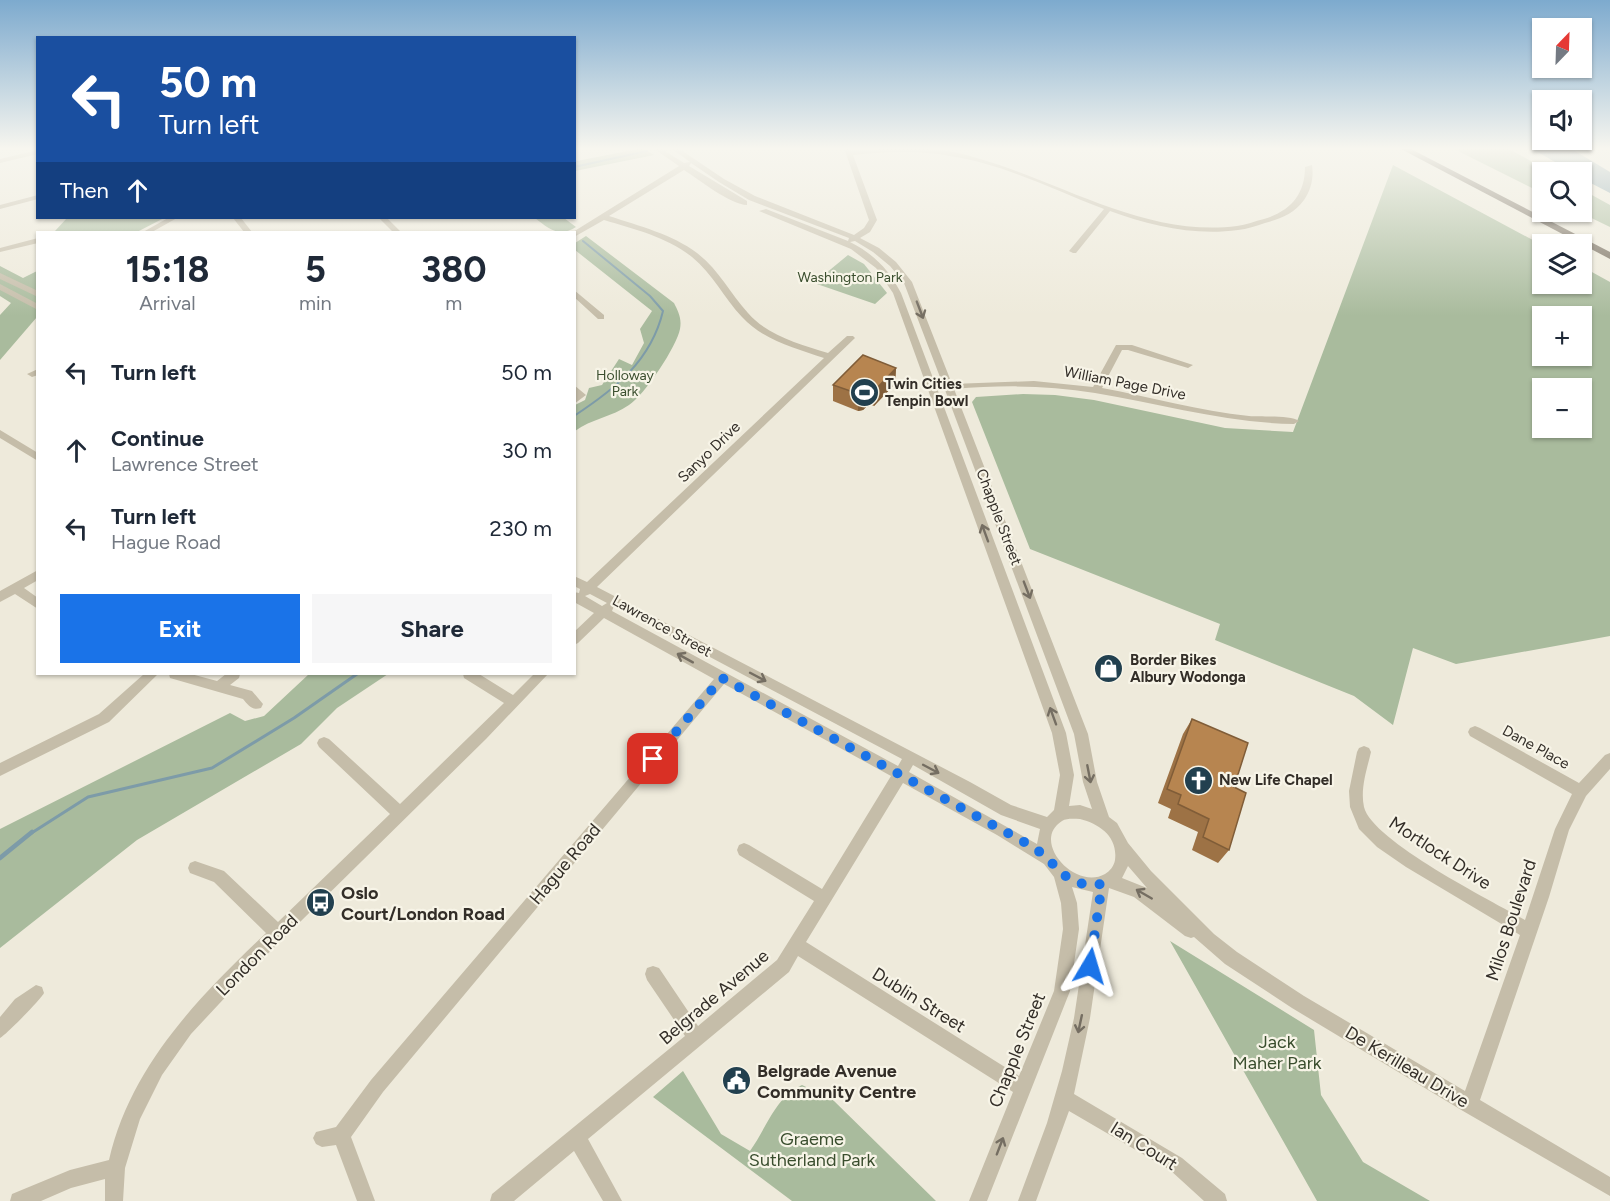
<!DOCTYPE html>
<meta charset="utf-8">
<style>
:root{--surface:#fff;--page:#f6f6f7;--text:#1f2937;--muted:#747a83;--accent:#1a73e8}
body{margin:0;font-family:Figtree,sans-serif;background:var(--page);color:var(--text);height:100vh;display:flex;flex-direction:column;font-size:22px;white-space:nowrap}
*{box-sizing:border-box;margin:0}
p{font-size:20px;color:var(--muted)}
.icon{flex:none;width:33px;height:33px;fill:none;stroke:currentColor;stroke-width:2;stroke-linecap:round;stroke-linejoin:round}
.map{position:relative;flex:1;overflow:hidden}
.side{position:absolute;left:36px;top:231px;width:540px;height:444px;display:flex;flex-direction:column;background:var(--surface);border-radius:0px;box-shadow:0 2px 4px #0004}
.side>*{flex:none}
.top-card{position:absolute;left:36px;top:36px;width:540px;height:183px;border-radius:0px;box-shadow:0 2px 4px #0004;background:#1a4fa0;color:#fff;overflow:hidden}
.needle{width:39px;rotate:23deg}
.buttons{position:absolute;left:1532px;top:18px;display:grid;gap:12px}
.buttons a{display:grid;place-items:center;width:60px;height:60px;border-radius:0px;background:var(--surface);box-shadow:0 2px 4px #0004;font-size:30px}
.pin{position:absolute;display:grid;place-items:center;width:51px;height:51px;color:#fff;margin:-26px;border-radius:12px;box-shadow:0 3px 9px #0006}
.me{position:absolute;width:66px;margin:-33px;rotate:7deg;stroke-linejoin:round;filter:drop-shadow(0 0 4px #0008)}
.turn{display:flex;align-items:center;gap:21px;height:126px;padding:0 24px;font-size:27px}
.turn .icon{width:78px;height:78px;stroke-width:2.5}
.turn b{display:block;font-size:42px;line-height:51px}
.then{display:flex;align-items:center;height:57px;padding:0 24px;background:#0003;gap:12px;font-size:22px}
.eta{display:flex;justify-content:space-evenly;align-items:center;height:102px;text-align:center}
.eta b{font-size:36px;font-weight:700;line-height:42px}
.cta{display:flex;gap:12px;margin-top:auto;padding:12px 24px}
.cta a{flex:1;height:69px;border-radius:0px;background:var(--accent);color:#fff;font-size:24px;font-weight:700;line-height:69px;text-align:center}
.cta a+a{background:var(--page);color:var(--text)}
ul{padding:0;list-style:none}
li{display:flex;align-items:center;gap:18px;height:78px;padding:0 24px}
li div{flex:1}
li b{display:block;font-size:22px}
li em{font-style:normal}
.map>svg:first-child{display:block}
.green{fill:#a9bb9d;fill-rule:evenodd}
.water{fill:#7d9ba8}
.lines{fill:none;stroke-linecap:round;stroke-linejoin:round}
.stream-far2{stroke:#7d9ba8;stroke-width:2}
.stream-far1{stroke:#7d9ba8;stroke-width:3}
.stream{stroke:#7d9ba8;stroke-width:4.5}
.minor{fill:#c5bda9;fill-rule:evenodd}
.major{fill:#73695a;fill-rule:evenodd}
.wall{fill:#9d7245}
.shaded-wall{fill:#805d38}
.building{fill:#b78550;stroke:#805d38;stroke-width:1.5}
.oneway{stroke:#756e62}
.route{stroke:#1a73e8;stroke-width:10;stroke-dasharray:0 18}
.labels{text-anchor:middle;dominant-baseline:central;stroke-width:4.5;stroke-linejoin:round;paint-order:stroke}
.far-park-label{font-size:14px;fill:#3a4e2e;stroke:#f7f4e7}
.street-label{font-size:15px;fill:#332e28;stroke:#f7f4e7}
.poi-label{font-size:15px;font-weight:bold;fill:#332e28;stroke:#f7f4e7;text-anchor:start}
.near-street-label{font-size:18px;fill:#332e28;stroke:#f7f4e7}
.near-poi-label{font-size:18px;font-weight:bold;fill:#332e28;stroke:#f7f4e7;text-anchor:start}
.near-park-label{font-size:18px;fill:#3a4e2e;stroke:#f7f4e7}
</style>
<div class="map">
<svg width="1610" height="1201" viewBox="0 0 1610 1201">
<rect width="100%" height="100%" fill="#eeeadb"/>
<!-- green -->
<path class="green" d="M643,148L654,155L575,171V159L577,161Z
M1452,148H1507L1551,172H1542V193Z
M1393,165L1542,245V284H1581V266L1610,282V636L1456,664L1413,648L1393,725L1354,696L1215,640L1220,624L1030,549L972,402L976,397L1023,394L1055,395L1094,400L1225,428L1293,432ZM1542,316H1581V356H1542ZM1542,388H1581V428H1542Z
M1581,189L1610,205V227L1579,212H1581Z
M67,218H164L137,232L55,231Z
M535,218H564L576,227C559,238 549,229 535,218Z
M586,236L674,303C678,311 682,318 680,329C677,346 644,396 629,405C612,417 591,419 575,431V405L585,400L589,388L602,385L619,359L632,365L644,343L640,329L652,311L575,250V243Z
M848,255L864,264L887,293L875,304L814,283Z
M0,266L23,278L37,271V317L0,360V315L11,303L0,296Z
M309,674H388L337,708L301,744L137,840L0,948V829L230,713L245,721L264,716Z
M1170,941L1314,1030L1321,1095L1363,1162L1430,1201H1317Z
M683,1071L721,1134L750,1151C766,1129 776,1096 802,1085L833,1100L936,1201H792L653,1097Z"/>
<!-- water -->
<path class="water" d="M1531,148H1570L1610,172V193L1581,178V172H1572Z"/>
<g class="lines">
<!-- stream-far2 -->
<path class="stream-far2" d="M574,167L647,151
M574,416C615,389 651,361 663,311L650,296L583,241"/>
<!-- stream-far1 -->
<path class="stream-far1" d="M30,834L88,797L212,768L294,718L357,674"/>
<!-- stream -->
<path class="stream" d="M0,858L32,832"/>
<!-- minor -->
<path class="minor" d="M653,148H660L684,163L690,162L671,148H678L724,179L755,196L854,235L864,228L869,220L844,148H850L851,151C891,148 931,145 970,156C1057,179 1144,238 1237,226C1246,225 1255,221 1264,219C1290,211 1305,195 1305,167L1312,165C1314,177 1311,190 1304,200C1294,214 1280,219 1265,223C1256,226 1247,229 1238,230C1195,236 1150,226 1110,211L1076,253H1073L1069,251L1104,209C1054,190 1004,164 950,156C918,150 885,152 853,155L877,220L870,232L860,238L879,248L896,262L912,282L952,384L1034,381L1093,387L1116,345H1132L1193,365L1188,368L1128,350H1122L1102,388C1151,397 1199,411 1249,416C1261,417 1291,415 1299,421L1294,424C1226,423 1162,404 1095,393C1048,385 1001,385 954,389L1088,734L1097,782L1109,817L1117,823L1128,843L1151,871L1214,934L1237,952L1304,996L1465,1091L1520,935L1406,867L1377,847L1359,829L1350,807L1349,791L1357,752L1359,748L1364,746L1369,748L1371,752C1367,769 1360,789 1364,807C1372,841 1492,901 1525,920L1555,829L1572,794L1470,736L1468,732L1470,728L1475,726L1480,728L1579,783L1605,755L1610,753V769L1586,796L1569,830L1549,897L1480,1100L1610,1177V1196L1463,1111L1292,1008L1225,964L1194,937L1191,938L1185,936L1134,897L1109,888L1090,1018L1074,1094L1182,1158L1225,1194L1227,1201H1204L1170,1170L1069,1111L1036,1201H1018L1047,1123L1062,1071L1074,1018L1093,892L1072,887L1077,903L1079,929L1070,991L987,1201H969L1013,1092L798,956L789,972L588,1139L622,1201H603L574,1151L514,1201H490L492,1194L685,1036L647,980L645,974L647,968L653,966L659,968L698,1026L777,960L814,901L739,855L737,850L739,845L744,843L749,845L822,889L891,776L724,684L383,1092L351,1137L375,1201H357L336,1145L322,1147L316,1144L313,1138L316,1132L336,1127L371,1080L714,679L604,618L578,643L574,645V632L594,613L574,602V592L579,593L580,589L574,586V576L587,582L824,358C795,348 763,340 742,317C724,298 713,274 692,257C667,237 634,229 604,220L574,237V232H573L679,166ZM691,163L719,182L749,200L849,238L848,241L766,209L759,211L851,249L876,268L893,293L1052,733L1060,775L1054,810L1047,817L1011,805L970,782L597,587L855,338L853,336H847L828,353C800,344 768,336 748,313C730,293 719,270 697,253C672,234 639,226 609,216L684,170C698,179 731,205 747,205V201L689,166ZM855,241L873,252L890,266L904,283L943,385L936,386L901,293C889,270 874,254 850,242ZM945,390L1074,734L1083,782L1092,809L1080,805L1069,806L1074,775L1066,733L938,391ZM590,594L607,603L602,606L585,596ZM614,606L902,759L898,766L612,611ZM913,765L1001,815L1040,829L1037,844L909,772ZM903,783L997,835L1044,864L1054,877L1061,903L1063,929L1054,991L1019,1076L806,942ZM1080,819C1100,824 1118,837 1115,860C1114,866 1110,871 1105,874C1075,891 1030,841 1062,821C1067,818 1074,819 1080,819ZM1128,866L1147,888L1122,878Z
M38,150V154L0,163V159Z
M38,195V199L0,209V205Z
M168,218H177L152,232H143Z
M233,218H241L252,232H244Z
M379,218H387L401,232H393Z
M38,238V243L0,252V248Z
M0,273L38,291V297L0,279Z
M0,284L38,304V310L0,290Z
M574,290L604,315V319H598L574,297Z
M38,369V375L32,377L27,374Z
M574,385L586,395L574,404Z
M0,430L38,453V461L0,438Z
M38,570V580L24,588L38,598V609L15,594L0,602V591Z
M144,674H158L109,722L0,776V763L99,714Z
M169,674H191L217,681L226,674H240L239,678L230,685L252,691L263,704L261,708C252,711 248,705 243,699L170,678Z
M463,674H479L513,695L534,674H548L486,739L246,975L191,1034L162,1075L140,1119L125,1168L123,1201H105V1179L71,1188L41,1201H10L12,1194L70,1170L109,1160C131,1065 199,997 266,933L214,882L190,873L188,868L190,863L195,861L224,871L278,922L390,814L319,747L317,743L319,739L324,737L329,739L400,804L504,703L464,678Z
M36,985L42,987L44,993C42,998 5,1036 0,1038V1017L15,999Z"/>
<!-- major -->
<path class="major" d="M1399,148H1409L1610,252V259Z"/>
</g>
<!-- wall -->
<path class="wall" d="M896,368L895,384L874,406L869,404L863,410L858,411L833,401V385Z
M1192,719L1234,787L1229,850L1218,863L1192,850L1198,832L1168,818L1171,809L1158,803L1183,734Z"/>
<!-- shaded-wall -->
<path class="shaded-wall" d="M896,368L895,384L874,406L875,390Z
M870,388L869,404L863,410L858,411L859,394Z"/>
<!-- building -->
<path class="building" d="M863,355L896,368L875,390L870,388L864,393L859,394L833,385Z
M1192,719L1248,743L1234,787L1246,793L1229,850L1203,837L1209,819L1178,804L1181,795L1167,789Z"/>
<!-- one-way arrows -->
<defs><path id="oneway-shaft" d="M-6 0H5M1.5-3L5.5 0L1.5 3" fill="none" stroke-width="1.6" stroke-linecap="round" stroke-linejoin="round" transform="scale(1.5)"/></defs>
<g class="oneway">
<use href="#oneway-shaft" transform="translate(920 310) rotate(69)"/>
<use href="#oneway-shaft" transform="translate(985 533) rotate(-110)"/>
<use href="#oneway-shaft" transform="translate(1027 590) rotate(69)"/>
<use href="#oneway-shaft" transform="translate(685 658) rotate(-151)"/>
<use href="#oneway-shaft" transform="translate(758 677) rotate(28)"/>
<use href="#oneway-shaft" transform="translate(1053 716) rotate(-110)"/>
<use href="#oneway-shaft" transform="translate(931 769) rotate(28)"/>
<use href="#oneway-shaft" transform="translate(1089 774) rotate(79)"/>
<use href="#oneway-shaft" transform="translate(1144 894) rotate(-150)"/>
<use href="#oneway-shaft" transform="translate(1080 1024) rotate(102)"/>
<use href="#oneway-shaft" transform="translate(1000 1146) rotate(-69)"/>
</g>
<!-- sky -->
<linearGradient id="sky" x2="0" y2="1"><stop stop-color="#7daace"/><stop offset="0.47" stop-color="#f7f6ef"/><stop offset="1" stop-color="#f7f6ef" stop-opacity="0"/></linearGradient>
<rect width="1610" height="316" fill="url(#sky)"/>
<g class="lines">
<!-- route -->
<path class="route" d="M653,759L722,678L1026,843C1033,848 1043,853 1049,860C1066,878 1075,887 1102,884L1090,966"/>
</g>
<!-- icons -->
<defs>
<symbol id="stadium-disc" viewBox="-11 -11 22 22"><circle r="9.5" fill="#22404f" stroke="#f7f4e7"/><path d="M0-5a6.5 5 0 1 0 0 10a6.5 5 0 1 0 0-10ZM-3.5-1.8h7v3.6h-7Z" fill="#fff"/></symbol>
<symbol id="shop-disc" viewBox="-11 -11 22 22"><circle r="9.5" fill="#22404f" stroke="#f7f4e7"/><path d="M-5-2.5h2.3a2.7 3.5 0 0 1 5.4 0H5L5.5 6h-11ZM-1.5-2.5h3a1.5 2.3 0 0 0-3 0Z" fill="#fff"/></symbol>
<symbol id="church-disc" viewBox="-11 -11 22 22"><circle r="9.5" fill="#22404f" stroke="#f7f4e7"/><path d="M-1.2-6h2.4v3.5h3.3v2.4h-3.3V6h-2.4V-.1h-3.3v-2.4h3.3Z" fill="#fff"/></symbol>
<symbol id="bus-disc" viewBox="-11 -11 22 22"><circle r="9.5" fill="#22404f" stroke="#f7f4e7"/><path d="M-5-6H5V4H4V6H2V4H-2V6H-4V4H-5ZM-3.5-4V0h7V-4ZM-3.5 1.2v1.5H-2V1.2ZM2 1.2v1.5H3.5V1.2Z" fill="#fff"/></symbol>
<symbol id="civic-disc" viewBox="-11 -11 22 22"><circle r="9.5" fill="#22404f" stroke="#f7f4e7"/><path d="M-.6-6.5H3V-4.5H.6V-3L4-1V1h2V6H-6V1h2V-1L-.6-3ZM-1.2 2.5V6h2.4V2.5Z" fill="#fff"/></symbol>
</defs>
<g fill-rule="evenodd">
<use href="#stadium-disc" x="848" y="376" width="33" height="33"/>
<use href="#shop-disc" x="1092" y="652" width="33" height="33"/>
<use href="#church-disc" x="1182" y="764" width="33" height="33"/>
<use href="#bus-disc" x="304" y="886" width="33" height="33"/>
<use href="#civic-disc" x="720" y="1064" width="33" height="33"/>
</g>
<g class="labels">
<!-- far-park labels -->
<g class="far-park-label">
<text x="850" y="277">Washington Park</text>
<text x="625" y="375">Holloway<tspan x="625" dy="16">Park</tspan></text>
</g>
<!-- street labels -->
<g class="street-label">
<text transform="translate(1125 383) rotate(11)">William Page Drive</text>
<text transform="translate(709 452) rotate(-44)">Sanyo Drive</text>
<text transform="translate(999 517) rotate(69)">Chapple Street</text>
<text transform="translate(662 626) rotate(29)">Lawrence Street</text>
<text transform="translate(1536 747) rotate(29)">Dane Place</text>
</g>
<!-- poi labels -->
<g class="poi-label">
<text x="885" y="384">Twin Cities<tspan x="885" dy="17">Tenpin Bowl</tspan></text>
<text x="1130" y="660">Border Bikes<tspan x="1130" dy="17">Albury Wodonga</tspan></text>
<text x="1219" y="780">New Life Chapel</text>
</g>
<!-- near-street labels -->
<g class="near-street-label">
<text transform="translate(1440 853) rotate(33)">Mortlock Drive</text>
<text transform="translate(565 864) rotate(-50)">Hague Road</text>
<text transform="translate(1511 920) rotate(-72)">Milos Boulevard</text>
<text transform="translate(257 955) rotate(-45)">London Road</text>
<text transform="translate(714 997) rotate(-40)">Belgrade Avenue</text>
<text transform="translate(919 1000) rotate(32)">Dublin Street</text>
<text transform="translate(1017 1050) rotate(-68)">Chapple Street</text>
<text transform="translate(1407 1067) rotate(31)">De Kerilleau Drive</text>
<text transform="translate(1144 1146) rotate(32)">Ian Court</text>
</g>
<!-- near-poi labels -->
<g class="near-poi-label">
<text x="341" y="893">Oslo<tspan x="341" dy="21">Court/London Road</tspan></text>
<text x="757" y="1071">Belgrade Avenue<tspan x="757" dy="21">Community Centre</tspan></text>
</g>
<!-- near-park labels -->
<g class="near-park-label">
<text x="1277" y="1042">Jack<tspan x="1277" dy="21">Maher Park</tspan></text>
<text x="812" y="1139">Graeme<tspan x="812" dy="21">Sutherland Park</tspan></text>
</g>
</g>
</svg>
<div class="buttons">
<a><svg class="needle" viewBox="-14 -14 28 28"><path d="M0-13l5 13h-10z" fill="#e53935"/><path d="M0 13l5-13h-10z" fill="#747a83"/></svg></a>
<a><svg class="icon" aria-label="sound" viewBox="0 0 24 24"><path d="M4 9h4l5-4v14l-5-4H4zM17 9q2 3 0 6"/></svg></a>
<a><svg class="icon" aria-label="search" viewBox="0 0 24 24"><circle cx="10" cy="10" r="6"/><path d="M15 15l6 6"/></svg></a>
<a><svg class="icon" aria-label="layers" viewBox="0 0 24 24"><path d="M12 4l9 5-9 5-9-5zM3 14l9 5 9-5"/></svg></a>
<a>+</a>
<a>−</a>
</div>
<div class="pin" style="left:653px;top:759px;background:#d93025"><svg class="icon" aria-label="arrive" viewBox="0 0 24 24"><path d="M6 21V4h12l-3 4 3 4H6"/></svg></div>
<svg class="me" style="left:1090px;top:966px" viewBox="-20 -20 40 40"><path d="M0-17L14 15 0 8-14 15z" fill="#1a73e8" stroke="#fff" stroke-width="4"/></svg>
<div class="top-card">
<div class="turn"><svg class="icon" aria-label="left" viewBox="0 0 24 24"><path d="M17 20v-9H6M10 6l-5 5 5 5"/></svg><div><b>50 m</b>Turn left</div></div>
<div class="then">Then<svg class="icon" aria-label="ahead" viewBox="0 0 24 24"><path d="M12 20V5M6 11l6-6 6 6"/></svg></div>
</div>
<section class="side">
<div class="eta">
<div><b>15:18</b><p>Arrival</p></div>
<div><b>5</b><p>min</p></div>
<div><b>380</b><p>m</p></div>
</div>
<ul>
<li><svg class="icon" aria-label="left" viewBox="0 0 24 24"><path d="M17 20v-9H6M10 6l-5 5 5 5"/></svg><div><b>Turn left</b></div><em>50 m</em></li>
<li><svg class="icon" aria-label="ahead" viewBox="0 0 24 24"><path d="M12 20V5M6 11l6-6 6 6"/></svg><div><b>Continue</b><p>Lawrence Street</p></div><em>30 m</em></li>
<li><svg class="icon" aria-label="left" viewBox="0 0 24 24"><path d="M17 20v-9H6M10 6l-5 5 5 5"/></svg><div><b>Turn left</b><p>Hague Road</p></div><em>230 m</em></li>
</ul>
<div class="cta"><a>Exit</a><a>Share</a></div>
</section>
</div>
